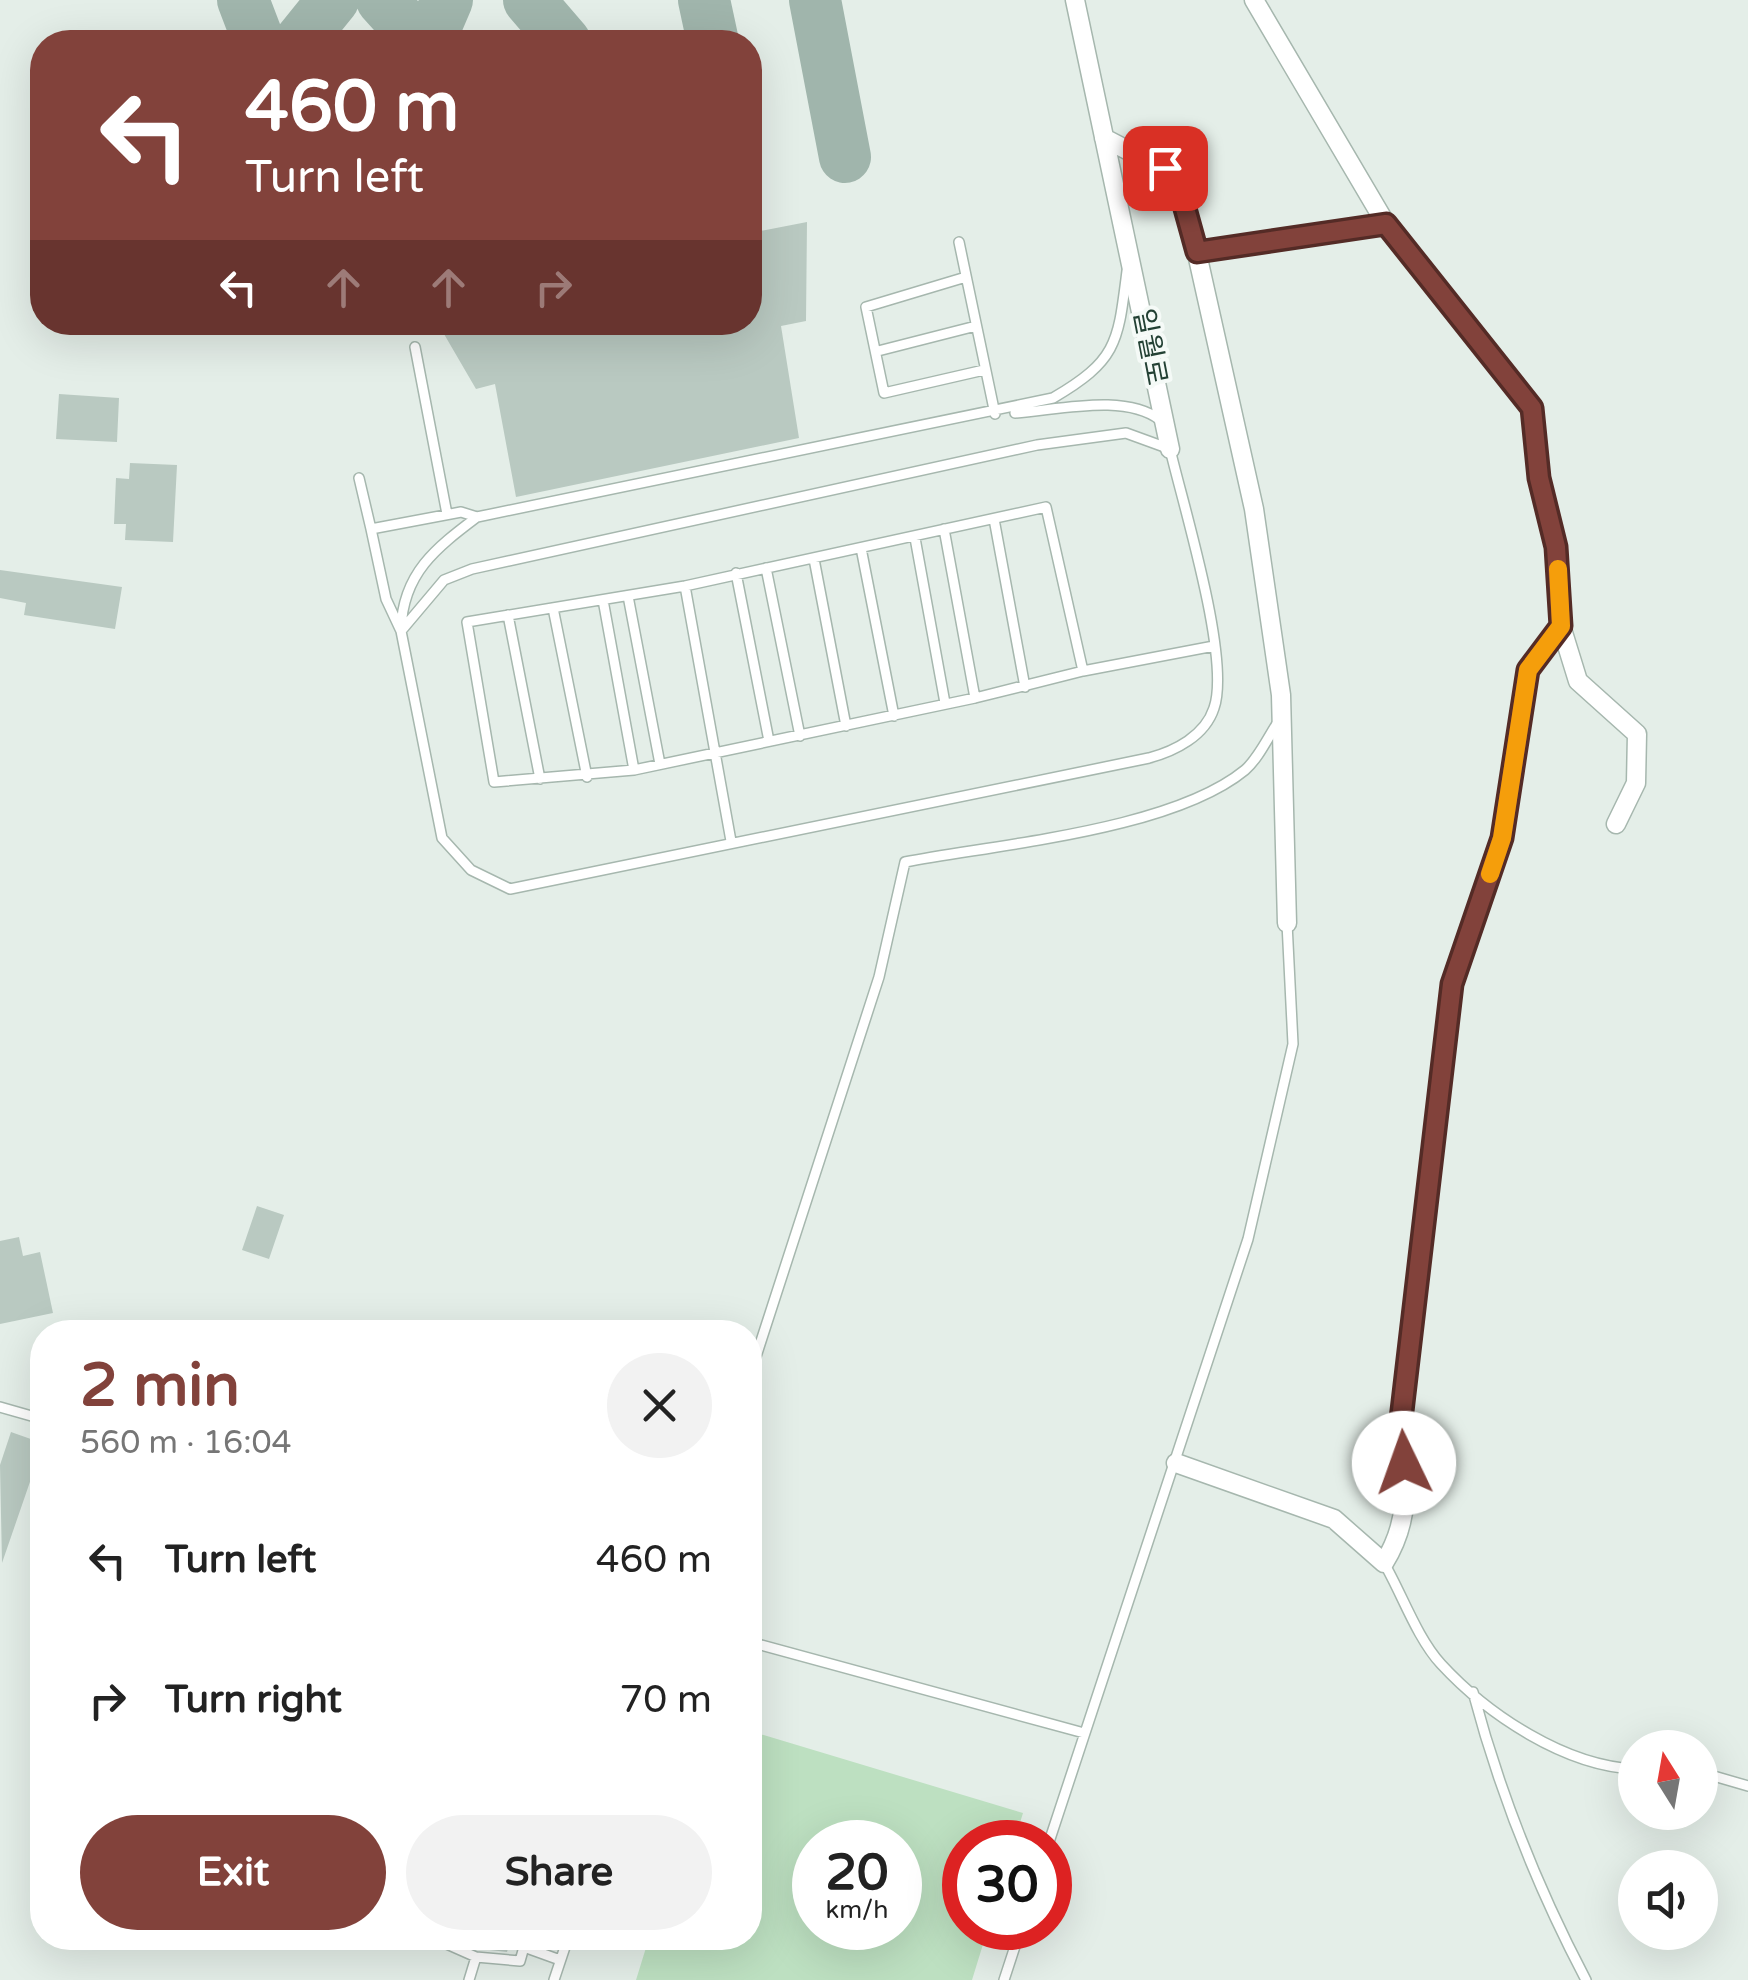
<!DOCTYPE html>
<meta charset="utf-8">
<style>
:root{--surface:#fff;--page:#f2f2f2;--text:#222;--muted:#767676;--accent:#82423b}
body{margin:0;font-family:"Varela Round","Noto Sans KR",sans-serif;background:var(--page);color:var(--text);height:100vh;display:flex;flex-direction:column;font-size:38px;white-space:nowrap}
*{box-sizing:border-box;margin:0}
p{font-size:32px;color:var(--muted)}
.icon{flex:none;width:55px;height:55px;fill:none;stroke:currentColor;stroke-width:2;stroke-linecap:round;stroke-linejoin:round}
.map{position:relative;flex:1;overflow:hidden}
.sheet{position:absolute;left:30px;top:1320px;width:732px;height:630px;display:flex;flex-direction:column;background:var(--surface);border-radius:40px;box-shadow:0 10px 40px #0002}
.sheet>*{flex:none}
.hud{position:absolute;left:30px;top:30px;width:732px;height:305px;border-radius:40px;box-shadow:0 10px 40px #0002;background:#82423b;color:#fff;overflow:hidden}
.needle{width:65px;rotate:349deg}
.buttons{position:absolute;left:1618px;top:1730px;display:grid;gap:20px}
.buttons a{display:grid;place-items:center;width:100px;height:100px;border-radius:50%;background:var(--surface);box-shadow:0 10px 40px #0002;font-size:50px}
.speed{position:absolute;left:792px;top:1820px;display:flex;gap:20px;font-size:50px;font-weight:700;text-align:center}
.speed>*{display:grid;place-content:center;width:130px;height:130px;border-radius:50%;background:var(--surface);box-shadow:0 10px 40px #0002;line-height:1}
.speed small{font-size:25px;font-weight:400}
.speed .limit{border:15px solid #d22;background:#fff;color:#111}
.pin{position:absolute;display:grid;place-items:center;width:85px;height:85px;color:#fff;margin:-42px;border-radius:20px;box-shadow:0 5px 15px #0006}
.me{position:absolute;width:110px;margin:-55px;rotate:357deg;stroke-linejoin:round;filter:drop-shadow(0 0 8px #0008)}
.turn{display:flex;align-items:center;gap:35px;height:210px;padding:0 50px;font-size:45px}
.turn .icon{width:130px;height:130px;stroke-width:2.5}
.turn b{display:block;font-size:70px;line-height:85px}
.lanes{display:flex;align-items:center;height:95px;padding:0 50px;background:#0003;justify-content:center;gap:50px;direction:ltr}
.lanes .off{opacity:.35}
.round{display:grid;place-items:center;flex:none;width:105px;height:105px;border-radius:52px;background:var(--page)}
.overview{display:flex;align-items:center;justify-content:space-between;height:170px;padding:0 50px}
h1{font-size:60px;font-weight:700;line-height:75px;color:var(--accent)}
.button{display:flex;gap:20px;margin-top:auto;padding:20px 50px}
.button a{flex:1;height:115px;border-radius:60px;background:var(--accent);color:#fff;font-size:40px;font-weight:700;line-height:115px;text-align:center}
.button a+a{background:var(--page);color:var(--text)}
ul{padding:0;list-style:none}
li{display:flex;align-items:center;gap:30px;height:140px;padding:0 50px}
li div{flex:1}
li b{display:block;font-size:38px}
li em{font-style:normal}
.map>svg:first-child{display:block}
.green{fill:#bde0c1;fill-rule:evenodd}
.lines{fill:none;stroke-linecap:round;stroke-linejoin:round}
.taxiway{stroke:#a0b5ac;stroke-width:52}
.building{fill:#b9c9c1}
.lane-casing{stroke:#a6b7ae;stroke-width:12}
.street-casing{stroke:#a6b7ae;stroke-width:21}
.lane{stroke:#fff;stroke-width:9}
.street{stroke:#fff;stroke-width:18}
.route-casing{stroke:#542b26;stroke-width:25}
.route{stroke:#82423b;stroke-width:18}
.slow{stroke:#f59e0b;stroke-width:18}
.labels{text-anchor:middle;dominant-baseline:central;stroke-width:8;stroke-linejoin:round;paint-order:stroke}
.street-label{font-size:28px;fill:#234134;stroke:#f5faf7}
</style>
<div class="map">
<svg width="1748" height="1980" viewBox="0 0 1748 1980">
<rect width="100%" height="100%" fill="#e4eee8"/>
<!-- green -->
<path class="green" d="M750,1731L1023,1813L1014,1842H965V1928H988L972,1980H636L649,1938H750ZM815,1842H900V1928H815Z"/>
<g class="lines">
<!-- taxiway -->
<path class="taxiway" d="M243,0L259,42
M382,0L400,20L409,42
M529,0L565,42
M704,0L713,42
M815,0L845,157
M299,42L333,0
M429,42L447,0"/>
</g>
<!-- building -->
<path class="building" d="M807,222L806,321L781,326L799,438L516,497L495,384L476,389L437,322H750V233Z
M59,394L119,398L117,442L56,439Z
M130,463L177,465L173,542L125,540L126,524H114L116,478L129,479Z
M0,570L122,587L115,629L24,615L26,603L0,598Z
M257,1206L284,1215L269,1259L242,1250Z
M19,1237L23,1256L40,1252L53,1313L0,1324V1241Z
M11,1432L42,1443V1447L2,1563L0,1465Z
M455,1938H511L507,1952L481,1949Z"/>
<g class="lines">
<defs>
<path id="lane" d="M959,242L995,414
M966,277L866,307L884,393L984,370
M415,347L447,514
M878,351L976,326
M1015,413C1059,410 1125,393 1160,420
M359,478L371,529
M1046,507L1083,671L975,698L634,770L494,782L467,622L685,586Z
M994,519L1025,687
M944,529L975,698
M915,538L945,703
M861,548L894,716
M814,559L846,726
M766,568L800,736
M736,573L769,741
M685,586L731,841
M628,596L660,764
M603,600L634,770
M553,608L587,777
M508,615L540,779
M401,629C403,573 436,548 477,517L1053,398C1118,360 1118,342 1127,271
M401,631L444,580L472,569L1037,445L1126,433L1170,449C1183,505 1231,659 1214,708C1205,736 1175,751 1149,758L510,889L471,870L442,838L401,631L386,599L371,529L461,512L477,517
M1083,671L1214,646
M750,1375L879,977L905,862C999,844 1172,830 1245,770C1259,758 1269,735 1280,719
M0,1407L42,1419
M1384,1563C1402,1594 1417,1638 1441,1664C1488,1715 1565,1766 1635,1769
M750,1642L1084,1733
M1473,1692C1500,1794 1537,1887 1586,1980
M1700,1772L1748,1786
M1049,1842L1248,1239L1293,1044L1287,923
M433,1938L476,1957
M527,1938L524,1947L560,1960
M469,1980L476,1957L520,1961L524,1947
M554,1980L568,1938
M1004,1980L1021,1928"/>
<path id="street" d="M1075,0L1170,449
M1104,138L1177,176L1185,200L1254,509L1281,695L1287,923
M1386,224L1532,408L1539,478L1557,547L1561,626L1578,681L1637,734L1636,783L1616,824
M1197,252L1386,224L1254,0
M1176,1463L1334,1519L1384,1563C1412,1518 1406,1478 1400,1428L1453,983L1502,838L1529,670L1561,626"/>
</defs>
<!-- lane casing -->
<use href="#lane" class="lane-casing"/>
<!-- street casing -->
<use href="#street" class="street-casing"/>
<!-- lane -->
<use href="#lane" class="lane"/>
<!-- street -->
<use href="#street" class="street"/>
</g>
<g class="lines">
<defs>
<path id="route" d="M1165,168L1176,176L1197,252L1386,224L1532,408L1539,478L1556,547L1561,626L1528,670L1502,838L1452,984L1400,1428L1404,1463"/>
</defs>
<!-- route casing -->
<use href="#route" class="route-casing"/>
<!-- route -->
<use href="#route" class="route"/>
<!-- slow -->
<path class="slow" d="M1490,874L1502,838L1528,670L1561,626L1558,569"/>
</g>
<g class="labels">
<!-- street labels -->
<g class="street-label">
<text transform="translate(1150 347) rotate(79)">일월로</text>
</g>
</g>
</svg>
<div class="buttons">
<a><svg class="needle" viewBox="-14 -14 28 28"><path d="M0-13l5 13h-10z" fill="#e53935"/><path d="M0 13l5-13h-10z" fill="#767676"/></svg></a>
<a><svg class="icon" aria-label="sound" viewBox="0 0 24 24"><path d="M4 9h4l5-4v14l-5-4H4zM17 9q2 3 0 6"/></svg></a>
</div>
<div class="speed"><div>20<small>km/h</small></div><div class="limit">30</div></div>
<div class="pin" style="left:1165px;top:168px;background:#d93025"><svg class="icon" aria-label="arrive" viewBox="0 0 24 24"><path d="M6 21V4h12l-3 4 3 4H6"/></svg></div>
<svg class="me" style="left:1404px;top:1463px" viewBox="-20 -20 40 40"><circle r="19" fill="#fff"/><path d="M0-13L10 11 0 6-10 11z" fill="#82423b"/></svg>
<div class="hud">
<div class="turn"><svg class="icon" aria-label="left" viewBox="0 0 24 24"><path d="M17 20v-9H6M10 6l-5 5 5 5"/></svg><div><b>460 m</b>Turn left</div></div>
<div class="lanes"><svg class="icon" aria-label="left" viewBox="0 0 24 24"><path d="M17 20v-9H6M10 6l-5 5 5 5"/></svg><svg class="icon off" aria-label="ahead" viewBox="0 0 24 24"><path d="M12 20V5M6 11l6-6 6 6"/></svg><svg class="icon off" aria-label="ahead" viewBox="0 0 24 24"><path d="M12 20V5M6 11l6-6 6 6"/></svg><svg class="icon off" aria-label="right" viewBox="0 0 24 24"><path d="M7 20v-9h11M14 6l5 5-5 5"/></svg></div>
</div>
<section class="sheet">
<div class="overview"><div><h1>2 min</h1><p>560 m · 16:04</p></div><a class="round"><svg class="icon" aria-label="close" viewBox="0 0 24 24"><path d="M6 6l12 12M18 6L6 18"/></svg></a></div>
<ul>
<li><svg class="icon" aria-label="left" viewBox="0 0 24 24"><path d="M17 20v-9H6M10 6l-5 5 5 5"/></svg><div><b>Turn left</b></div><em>460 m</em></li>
<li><svg class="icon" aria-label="right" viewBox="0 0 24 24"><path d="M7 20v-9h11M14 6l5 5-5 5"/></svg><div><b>Turn right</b></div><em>70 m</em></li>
</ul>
<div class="button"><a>Exit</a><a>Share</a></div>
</section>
</div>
